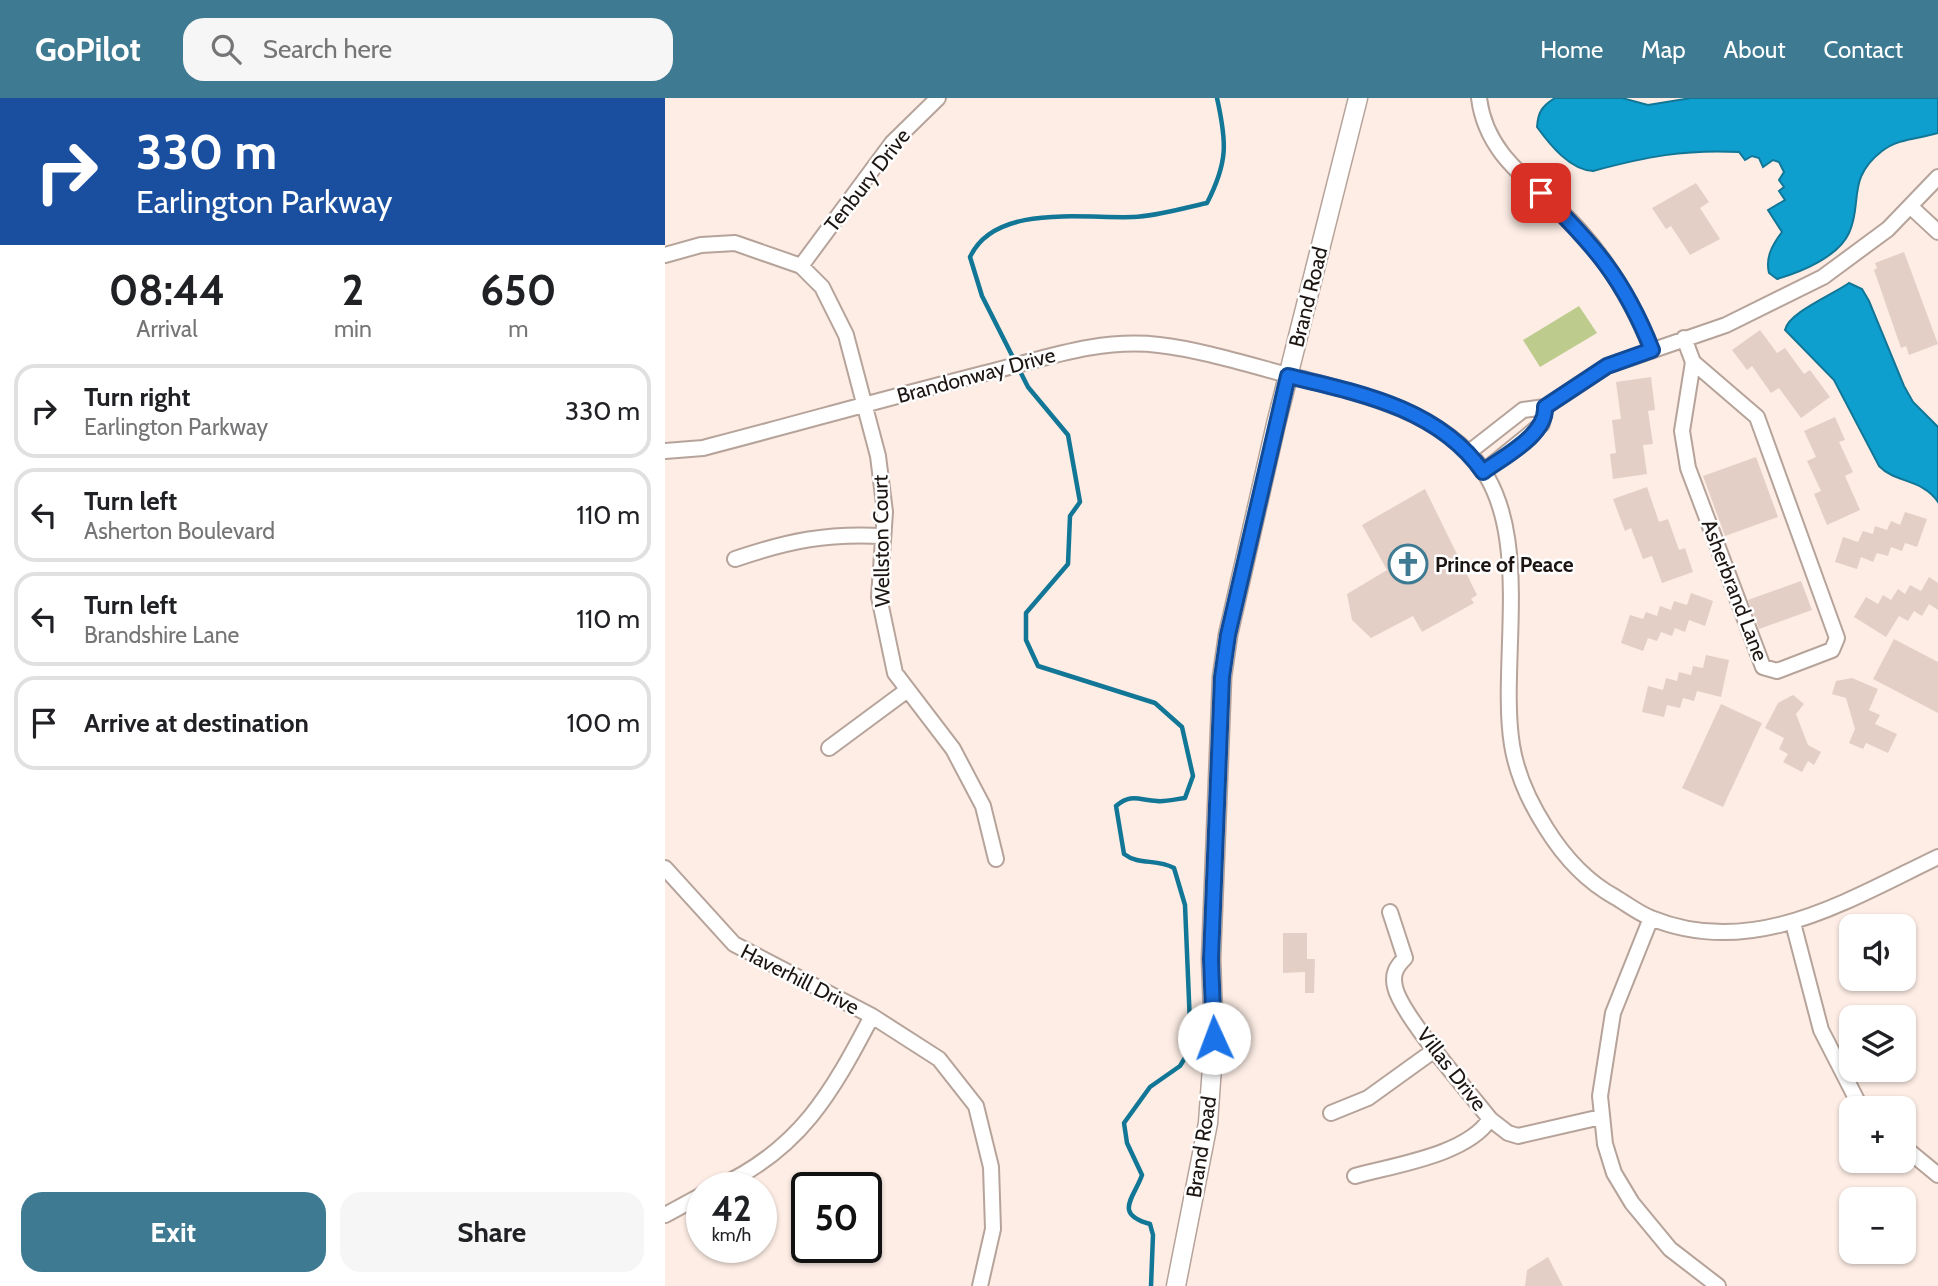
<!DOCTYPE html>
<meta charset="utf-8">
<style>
:root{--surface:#fff;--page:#f6f6f6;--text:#202124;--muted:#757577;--line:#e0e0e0;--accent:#3e7a91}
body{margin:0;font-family:Cabin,sans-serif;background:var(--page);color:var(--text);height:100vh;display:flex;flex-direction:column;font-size:26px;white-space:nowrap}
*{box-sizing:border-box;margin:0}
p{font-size:23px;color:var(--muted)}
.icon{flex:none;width:38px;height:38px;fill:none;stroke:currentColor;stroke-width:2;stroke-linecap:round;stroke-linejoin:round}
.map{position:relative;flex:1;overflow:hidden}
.side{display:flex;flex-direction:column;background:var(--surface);width:665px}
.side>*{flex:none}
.hud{background:#1a4fa0;color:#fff;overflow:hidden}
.tools{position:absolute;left:1174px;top:816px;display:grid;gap:14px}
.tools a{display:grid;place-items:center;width:77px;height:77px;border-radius:14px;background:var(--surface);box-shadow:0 2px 5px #0004;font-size:35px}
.speed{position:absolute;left:21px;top:1074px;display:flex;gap:14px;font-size:35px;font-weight:700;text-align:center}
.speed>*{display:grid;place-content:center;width:91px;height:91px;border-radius:50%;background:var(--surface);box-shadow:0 2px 5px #0004;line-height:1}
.speed small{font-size:18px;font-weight:400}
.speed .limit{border:4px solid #111;border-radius:10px;background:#fff;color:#111}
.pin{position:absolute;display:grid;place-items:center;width:60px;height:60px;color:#fff;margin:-30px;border-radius:14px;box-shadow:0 4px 10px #0006}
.me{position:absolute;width:77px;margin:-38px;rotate:358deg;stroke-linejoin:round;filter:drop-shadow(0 0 5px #0008)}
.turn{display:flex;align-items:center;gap:24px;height:147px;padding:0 21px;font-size:32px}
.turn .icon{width:91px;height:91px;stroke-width:2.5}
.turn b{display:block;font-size:49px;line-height:60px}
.eta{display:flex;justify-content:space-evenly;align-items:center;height:119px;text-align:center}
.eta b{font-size:42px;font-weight:700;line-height:49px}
.cta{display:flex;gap:14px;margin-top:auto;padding:14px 21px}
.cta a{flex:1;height:80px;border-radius:21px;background:var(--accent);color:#fff;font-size:28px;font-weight:700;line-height:80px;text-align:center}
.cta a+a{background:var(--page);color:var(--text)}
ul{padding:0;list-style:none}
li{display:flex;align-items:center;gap:21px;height:94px;margin:0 14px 10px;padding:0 7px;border:4px solid var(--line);border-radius:21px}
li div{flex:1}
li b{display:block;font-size:26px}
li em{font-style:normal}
header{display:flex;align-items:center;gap:42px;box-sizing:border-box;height:98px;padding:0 35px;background:var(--accent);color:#fff}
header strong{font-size:33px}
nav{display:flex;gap:38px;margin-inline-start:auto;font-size:24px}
.search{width:490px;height:63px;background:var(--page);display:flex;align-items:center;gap:18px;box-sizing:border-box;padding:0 24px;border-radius:21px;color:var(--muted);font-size:26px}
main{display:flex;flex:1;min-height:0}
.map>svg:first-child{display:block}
.green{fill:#bdcb8d}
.water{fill:#0e9fcf;stroke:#127696;stroke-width:2}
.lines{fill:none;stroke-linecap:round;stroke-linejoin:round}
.stream{stroke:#127696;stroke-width:4.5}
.building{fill:#e4cfc7}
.minor-casing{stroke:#b6a39a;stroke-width:18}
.major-casing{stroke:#b6a39a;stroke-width:21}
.minor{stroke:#fff;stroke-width:14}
.major{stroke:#fff;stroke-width:18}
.route-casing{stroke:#114b97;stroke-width:18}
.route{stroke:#1a73e8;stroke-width:12}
.labels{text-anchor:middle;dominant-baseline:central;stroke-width:5;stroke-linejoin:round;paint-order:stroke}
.street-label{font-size:21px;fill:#1c1512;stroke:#fefefe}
.poi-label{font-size:21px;font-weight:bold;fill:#1c1512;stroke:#fefefe;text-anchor:start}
</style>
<header>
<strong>GoPilot</strong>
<div class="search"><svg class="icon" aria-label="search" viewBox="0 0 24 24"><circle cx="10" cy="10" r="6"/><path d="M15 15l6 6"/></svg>Search here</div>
<nav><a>Home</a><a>Map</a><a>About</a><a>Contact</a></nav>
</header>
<main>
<section class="side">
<div class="hud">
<div class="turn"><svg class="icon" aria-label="right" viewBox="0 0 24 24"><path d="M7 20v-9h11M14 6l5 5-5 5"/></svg><div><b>330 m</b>Earlington Parkway</div></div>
</div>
<div class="eta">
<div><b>08:44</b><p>Arrival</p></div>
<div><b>2</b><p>min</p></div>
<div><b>650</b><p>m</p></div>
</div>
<ul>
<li><svg class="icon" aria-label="right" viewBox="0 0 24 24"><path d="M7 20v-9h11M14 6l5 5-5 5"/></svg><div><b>Turn right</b><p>Earlington Parkway</p></div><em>330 m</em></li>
<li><svg class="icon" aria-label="left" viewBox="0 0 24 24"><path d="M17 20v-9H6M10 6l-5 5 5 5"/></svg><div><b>Turn left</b><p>Asherton Boulevard</p></div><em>110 m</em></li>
<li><svg class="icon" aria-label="left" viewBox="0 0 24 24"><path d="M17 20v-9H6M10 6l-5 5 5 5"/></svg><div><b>Turn left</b><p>Brandshire Lane</p></div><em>110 m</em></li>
<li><svg class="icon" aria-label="arrive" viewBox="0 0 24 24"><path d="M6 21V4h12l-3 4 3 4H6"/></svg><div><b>Arrive at destination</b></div><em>100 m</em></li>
</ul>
<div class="cta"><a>Exit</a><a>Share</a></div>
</section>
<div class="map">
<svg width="1273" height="1188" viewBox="0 0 1273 1188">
<rect width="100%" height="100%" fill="#fdede5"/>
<!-- green -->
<path class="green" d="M914,208L932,235L875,269L858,242Z"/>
<!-- water -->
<path class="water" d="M890,0H957L983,7L1026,0H1273V35C1254,41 1234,40 1217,53C1181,81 1198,105 1184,135C1173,159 1136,174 1112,181L1104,175C1100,159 1108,146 1117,134L1103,112L1120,102L1114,93L1119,89L1114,82L1119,74L1114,64L1108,62L1098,69L1094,60L1087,58L1080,62L1074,54C1020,51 980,59 928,73C905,72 885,47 872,29C873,14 877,8 890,0Z
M1184,185L1197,191L1204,203L1239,288L1248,304L1273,329V404C1258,381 1230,385 1214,368L1169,282L1120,232C1123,215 1167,197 1184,185Z"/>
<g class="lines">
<!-- stream -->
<path class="stream" d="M486,1188L488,1137L485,1126C448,1116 469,1100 477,1077L462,1045L459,1025L485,989L515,968L526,950L520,807L509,770C491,760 475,768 459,756L451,708C466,695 474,702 492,703C501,704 511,701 520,700L528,678L517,629L490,605L373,568L361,542V515L403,466L405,418L415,404L403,337L363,289L317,198L305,159C330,105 420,121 468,119C493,118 518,110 542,105C563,64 562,45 552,0"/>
</g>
<!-- building -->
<path class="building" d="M1031,85L1044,104L1035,110L1055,141L1025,157L1006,128L1001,131L987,110Z
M1239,154L1273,246L1244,257L1241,248L1236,250L1209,172L1212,170L1210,165Z
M1095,232L1112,255L1120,250L1139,276L1145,272L1165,299L1136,320L1114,290L1106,295L1087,268L1082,272L1067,252Z
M986,279L990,312L983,313L988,346L978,347L982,376L948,381L945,356L951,355L947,322L956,321L951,284Z
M1170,319L1180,342L1174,344L1188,374L1180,378L1195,412L1162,427L1149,396L1156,393L1142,363L1151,359L1139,333Z
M1091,359L1113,419L1060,438L1038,378Z
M982,389L994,424L1003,421L1014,452L1020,450L1028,474L997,485L987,458L978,461L966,430L960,433L948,401Z
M760,391L812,497L806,501L809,505L757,534L748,518L706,540L687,522L682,496L722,472L697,427Z
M1240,414L1262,421L1252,449L1240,445L1237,453L1226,449L1223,458L1212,455L1208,464L1196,459L1192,471L1170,464L1178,439L1193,444L1198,433L1208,436L1210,428L1222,432L1226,423L1235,427Z
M1264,479L1273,485V512L1264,506L1257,518L1249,513L1243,523L1234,518L1221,539L1189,519L1201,499L1213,506L1218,497L1226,502L1233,491L1240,496L1245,487L1256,493Z
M1136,483L1147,512L1094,531L1083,502Z
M1026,495L1048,503L1040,528L1024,522L1020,534L1010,530L1007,538L996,534L992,543L983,540L978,553L956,545L965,517L978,521L981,514L992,518L995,508L1006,512L1009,503L1022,507Z
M1229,541L1273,564V615L1208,581Z
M1041,557L1064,562L1056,599L1032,593L1029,603L1018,600L1015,610L1002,607L999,619L977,614L983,588L998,592L1001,580L1012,583L1014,574L1026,577L1028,568L1038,570Z
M1187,580L1213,591L1204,612L1215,617L1210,626L1232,636L1223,655L1201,645L1198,651L1184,645L1190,631L1181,600L1167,596L1171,583Z
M1128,597L1139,606L1131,616L1143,647L1156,654L1149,667L1143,663L1137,674L1118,664L1123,656L1114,651L1119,640L1100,630L1113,605Z
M1056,606L1097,625L1058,709L1017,690Z
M618,835H642V861H650L649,895H640V874L618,875Z
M883,1159L898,1188H860L862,1172Z"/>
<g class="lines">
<defs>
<path id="minor" d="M814,0C822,64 876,88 915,133C947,169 969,207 987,252
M1246,109L1273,134
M0,157L36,147L70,145L136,168L157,189L181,237L213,358L220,414L214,499L230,575L288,651L318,708L331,761
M136,168L227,45L273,0
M1019,240L1028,264L1092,319L1172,540L1167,552L1112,573L1098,569L1023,370L1017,333L1028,264
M0,353L38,350C134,325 229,298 325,274C381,260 435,240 494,247C539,252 594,270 638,281C697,296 756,310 802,353C873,421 833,561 847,647C852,678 865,705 881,730C899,759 921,783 950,799C962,806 973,815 986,820C1088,862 1183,802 1273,759
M803,355L858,312L880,309L942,268L1061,227L1158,179L1223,131L1273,79
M818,374L877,326L880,309
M70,461C123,443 161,435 218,438
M164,650L241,593
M0,770L69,846L207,918L274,961L311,1008L326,1069L328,1131L315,1188
M725,814L740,860C731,869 727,876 730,889C736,917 804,994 825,1021L843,1035L853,1038L936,1019
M986,820L948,915L935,998L940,1046L949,1075L967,1105L1005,1151L1053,1188
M1128,825L1156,932L1196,1010
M666,1015L703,1000L771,951
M1239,1049L1273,1077
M690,1078C729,1067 802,1057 825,1021
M51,1090C135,1052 166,996 207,918
M0,1117L37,1097"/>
<path id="major" d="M511,1188L543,1025L549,941L546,861L557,579L563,537L611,326L693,0"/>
</defs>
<!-- minor casing -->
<use href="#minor" class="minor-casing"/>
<!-- major casing -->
<use href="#major" class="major-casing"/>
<!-- minor -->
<use href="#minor" class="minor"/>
<!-- major -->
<use href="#major" class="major"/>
</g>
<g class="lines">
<defs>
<path id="route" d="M549,940L546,861L557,579L563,537L623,278C694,295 773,310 818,374C838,359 882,337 880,309L942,268L987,252C959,181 929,147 876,95"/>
</defs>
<!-- route casing -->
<use href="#route" class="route-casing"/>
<!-- route -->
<use href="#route" class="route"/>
</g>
<!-- icons -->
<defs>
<symbol id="church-ring" viewBox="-11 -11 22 22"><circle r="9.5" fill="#fefefe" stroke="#3e7a91" stroke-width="1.5"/><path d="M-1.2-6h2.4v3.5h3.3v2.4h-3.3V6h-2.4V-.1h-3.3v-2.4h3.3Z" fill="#3e7a91"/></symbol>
</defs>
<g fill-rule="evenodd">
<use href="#church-ring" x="721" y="444" width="44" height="44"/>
</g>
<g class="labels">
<!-- street labels -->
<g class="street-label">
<text transform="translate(202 82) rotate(-52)">Tenbury Drive</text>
<text transform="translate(643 199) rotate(-76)">Brand Road</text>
<text transform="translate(311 277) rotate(-15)">Brandonway Drive</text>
<text transform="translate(216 443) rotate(-91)">Wellston Court</text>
<text transform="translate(1070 492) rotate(69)">Asherbrand Lane</text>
<text transform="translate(135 881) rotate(27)">Haverhill Drive</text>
<text transform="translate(787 971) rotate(52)">Villas Drive</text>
<text transform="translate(536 1049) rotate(-81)">Brand Road</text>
</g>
<!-- poi labels -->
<g class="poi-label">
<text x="770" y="466">Prince of Peace</text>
</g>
</g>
</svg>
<div class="tools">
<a><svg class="icon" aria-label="sound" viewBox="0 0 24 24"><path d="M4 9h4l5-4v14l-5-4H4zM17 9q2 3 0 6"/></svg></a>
<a><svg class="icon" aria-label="layers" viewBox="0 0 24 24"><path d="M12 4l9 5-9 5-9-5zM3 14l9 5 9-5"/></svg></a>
<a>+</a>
<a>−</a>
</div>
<div class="speed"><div>42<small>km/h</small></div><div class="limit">50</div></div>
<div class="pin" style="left:876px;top:95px;background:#d93025"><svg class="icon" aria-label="arrive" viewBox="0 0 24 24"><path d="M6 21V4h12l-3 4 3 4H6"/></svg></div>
<svg class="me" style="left:549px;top:940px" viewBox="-20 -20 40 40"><circle r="19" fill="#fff"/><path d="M0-13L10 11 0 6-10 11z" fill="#1a73e8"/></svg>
</div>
</main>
